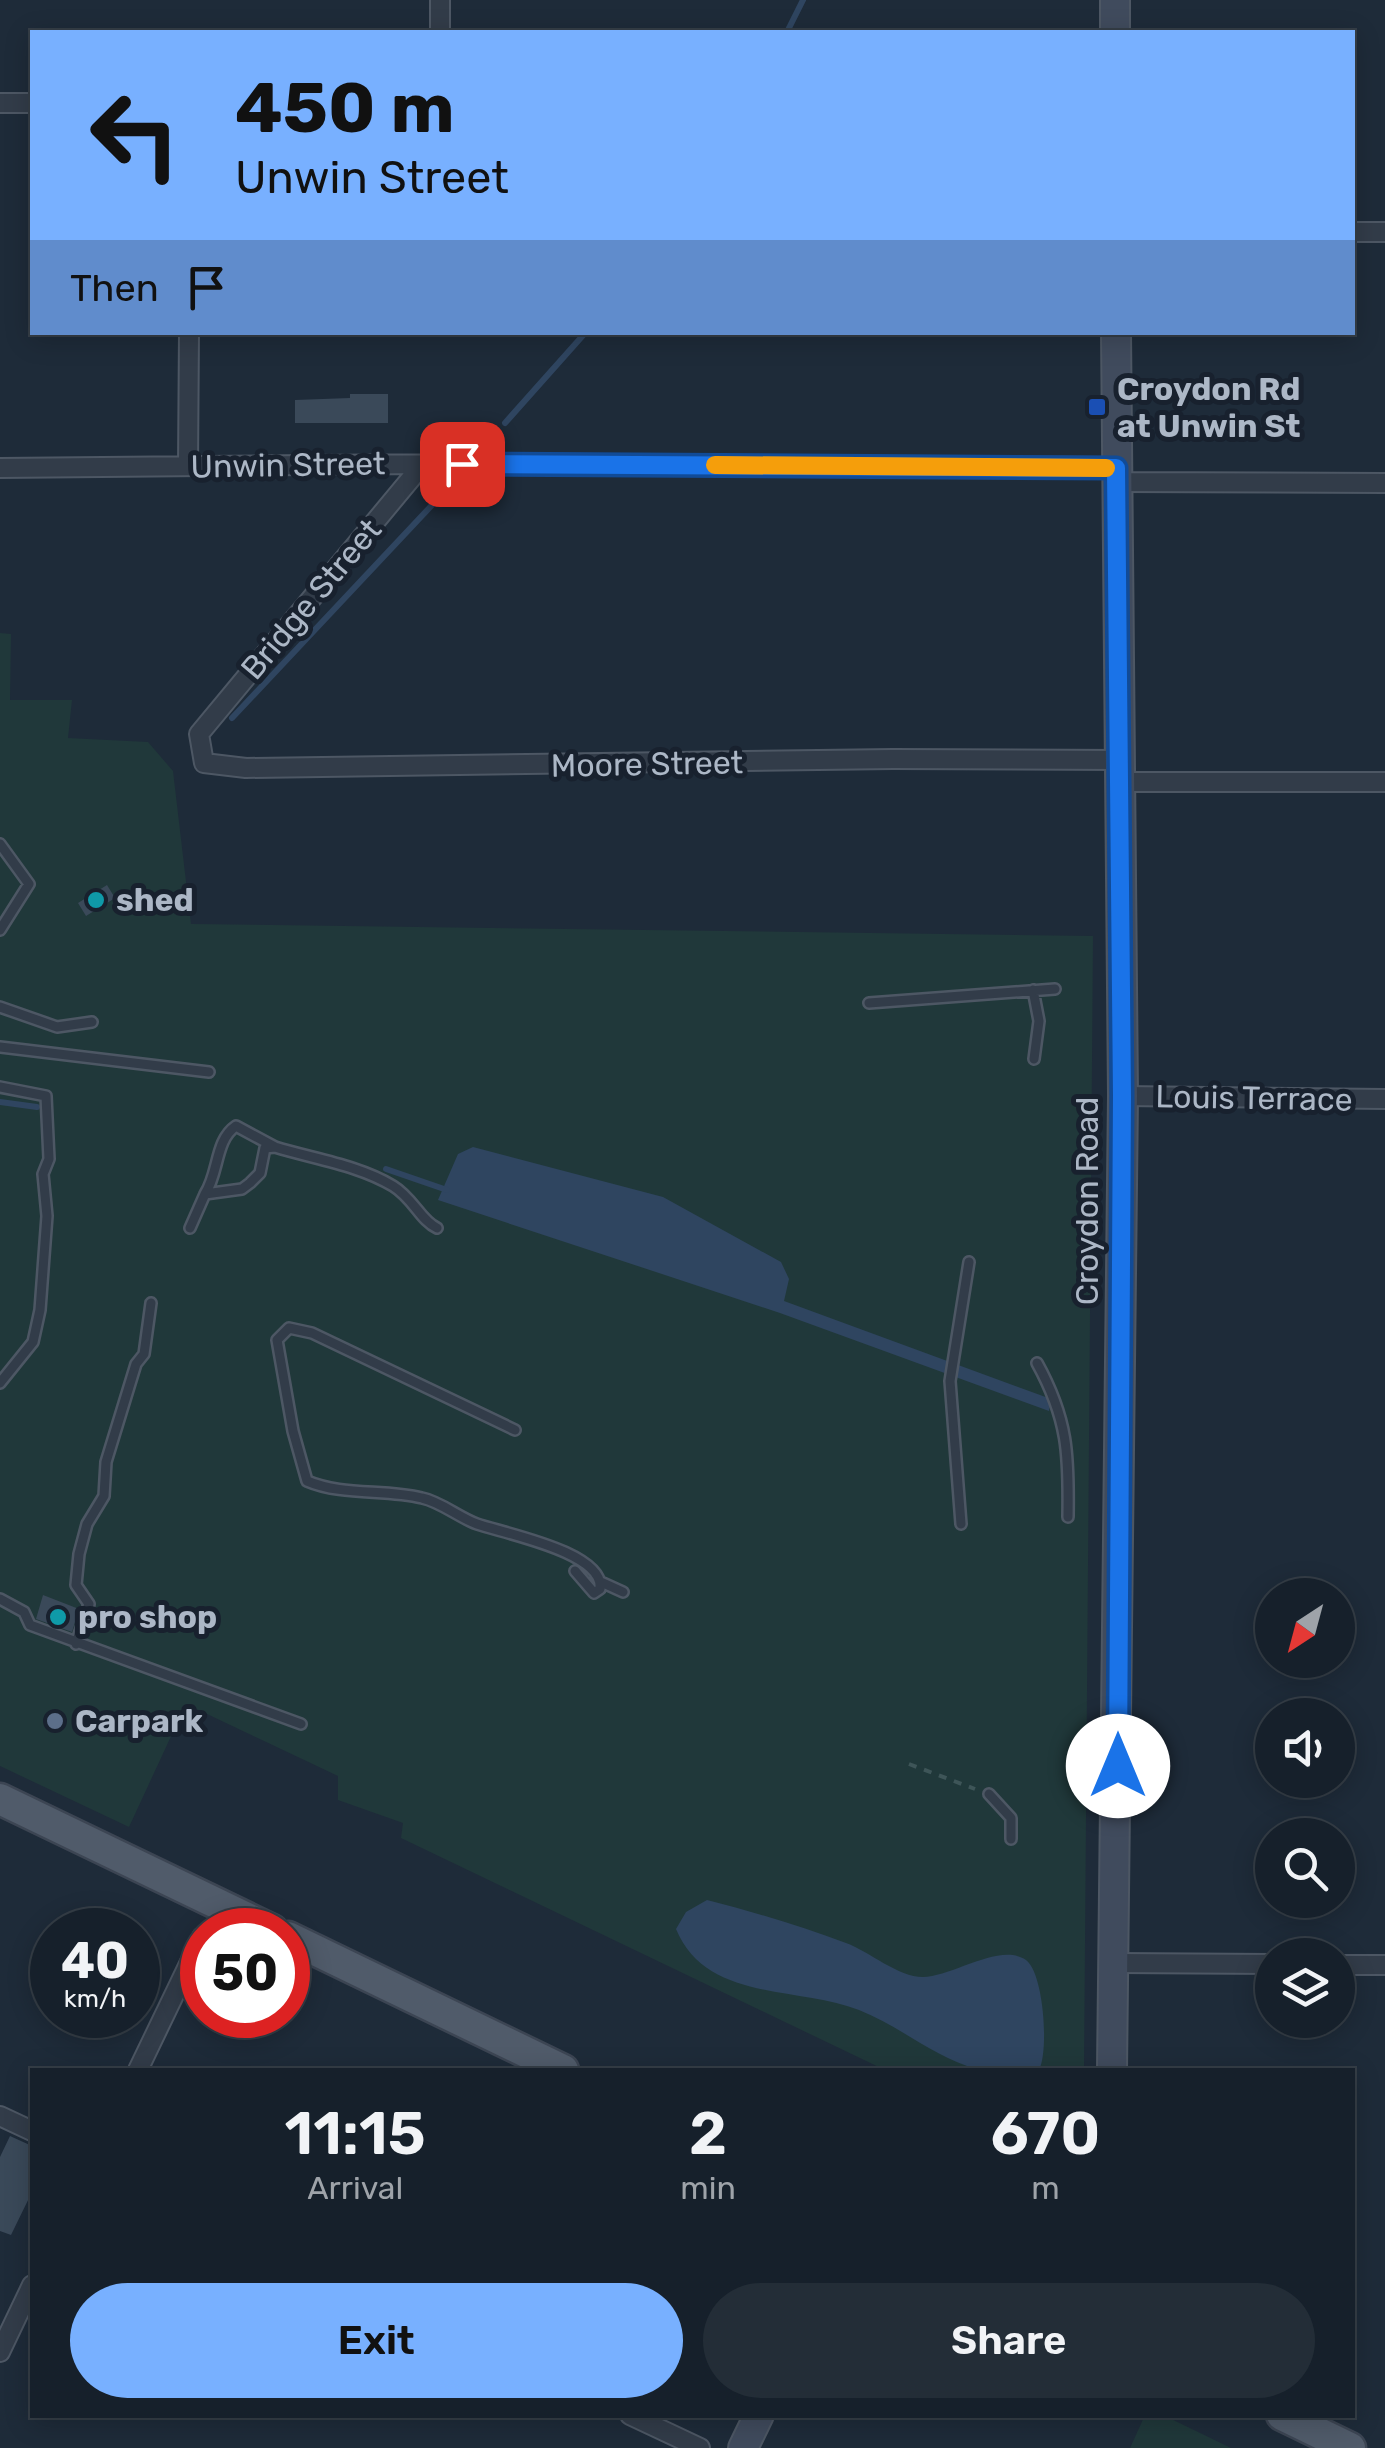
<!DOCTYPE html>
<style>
:root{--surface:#16202b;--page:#232d37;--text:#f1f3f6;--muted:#9ea3a9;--line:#353e47;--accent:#78b0ff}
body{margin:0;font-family:Rubik,sans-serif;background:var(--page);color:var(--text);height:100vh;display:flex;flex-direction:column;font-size:38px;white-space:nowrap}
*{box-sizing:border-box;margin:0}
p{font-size:32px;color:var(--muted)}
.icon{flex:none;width:55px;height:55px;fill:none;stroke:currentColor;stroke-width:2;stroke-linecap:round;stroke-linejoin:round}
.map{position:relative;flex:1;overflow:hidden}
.panel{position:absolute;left:30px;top:2068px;width:1325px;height:350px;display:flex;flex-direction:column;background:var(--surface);border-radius:0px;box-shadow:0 5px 25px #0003,0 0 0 2px var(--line)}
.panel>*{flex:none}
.guide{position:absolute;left:30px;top:30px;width:1325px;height:305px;border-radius:0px;box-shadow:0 5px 25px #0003,0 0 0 2px var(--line);background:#78b0ff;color:#111;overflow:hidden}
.needle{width:65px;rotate:216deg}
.fabs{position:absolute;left:1255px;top:1578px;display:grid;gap:20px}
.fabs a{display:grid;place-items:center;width:100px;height:100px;border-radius:50%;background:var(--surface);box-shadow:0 5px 25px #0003,0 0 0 2px var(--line);font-size:50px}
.speed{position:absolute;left:30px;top:1908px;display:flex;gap:20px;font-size:50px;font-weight:700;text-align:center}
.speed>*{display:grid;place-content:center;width:130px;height:130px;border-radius:50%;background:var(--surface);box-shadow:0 5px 25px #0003,0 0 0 2px var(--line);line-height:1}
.speed small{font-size:25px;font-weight:400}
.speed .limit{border:15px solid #d22;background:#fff;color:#111}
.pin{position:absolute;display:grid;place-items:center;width:85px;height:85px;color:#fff;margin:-42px;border-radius:20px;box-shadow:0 5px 15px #0006}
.me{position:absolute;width:110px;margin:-55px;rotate:0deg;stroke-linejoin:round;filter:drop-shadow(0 0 8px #0008)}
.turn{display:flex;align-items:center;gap:35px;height:210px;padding:0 40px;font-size:45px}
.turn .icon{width:130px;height:130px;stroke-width:2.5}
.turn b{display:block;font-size:70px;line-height:85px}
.then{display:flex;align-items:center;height:95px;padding:0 40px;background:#0003;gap:20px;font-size:38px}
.eta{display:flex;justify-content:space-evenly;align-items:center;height:170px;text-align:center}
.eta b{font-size:60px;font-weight:600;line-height:70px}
.button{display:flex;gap:20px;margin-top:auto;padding:20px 40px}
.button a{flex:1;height:115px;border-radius:60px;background:var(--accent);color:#111;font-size:40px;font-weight:600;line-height:115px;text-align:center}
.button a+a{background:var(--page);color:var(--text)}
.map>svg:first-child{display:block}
.green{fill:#20383a}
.water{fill:#2f4560}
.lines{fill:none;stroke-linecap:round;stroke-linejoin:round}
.stream{stroke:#2f4560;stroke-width:6}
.building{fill:#3a4959}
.lane-casing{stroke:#4d5764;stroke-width:14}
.street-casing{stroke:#4d5764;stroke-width:22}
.secondary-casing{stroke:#4d5764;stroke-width:32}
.primary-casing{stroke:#3c4553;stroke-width:35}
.path{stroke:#3e5558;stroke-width:4;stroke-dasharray:8 8;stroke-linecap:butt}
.lane{stroke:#323c49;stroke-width:9}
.street{stroke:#323c49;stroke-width:18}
.secondary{stroke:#404b5d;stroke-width:28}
.primary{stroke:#505b6a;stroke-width:30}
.route-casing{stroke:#114b97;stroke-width:25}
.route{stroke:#1a73e8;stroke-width:18}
.slow{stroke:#f59e0b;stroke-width:18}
.transit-dot{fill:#1a4fb4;stroke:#18212e;stroke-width:4}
.culture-dot{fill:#0f9aa8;stroke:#18212e;stroke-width:4}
.service-dot{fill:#5c6f8a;stroke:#18212e;stroke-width:4}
.labels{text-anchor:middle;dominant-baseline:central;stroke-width:10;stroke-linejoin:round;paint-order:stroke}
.poi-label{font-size:32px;font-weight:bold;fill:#acb7c6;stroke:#18212e;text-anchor:start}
.street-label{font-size:32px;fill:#acb7c6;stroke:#18212e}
</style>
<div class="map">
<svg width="1385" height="2448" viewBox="0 0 1385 2448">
<rect width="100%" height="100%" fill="#1e2b39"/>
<!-- green -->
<path class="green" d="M0,633L11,634L10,700H72L68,738L148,742L173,771L191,924L1093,936L1084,2070H885L401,1838L403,1823L338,1800V1776L186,1704L129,1827L0,1766Z
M1145,2415H1163L1231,2448H1130Z"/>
<!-- water -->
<path class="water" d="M473,1147L663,1197L781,1262L789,1279L784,1301L1051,1399L1049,1411L780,1313L438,1200L458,1154Z
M707,1900C754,1912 801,1926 846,1943C870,1952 898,1977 923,1977C952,1977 1000,1942 1026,1960C1044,1973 1049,2052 1039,2070C1020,2070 996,2074 977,2069C935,2058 900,2026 859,2010C798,1986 706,2002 676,1929L686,1912Z"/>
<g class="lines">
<!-- stream -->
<path class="stream" d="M787,32L803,0
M505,423L586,332
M232,718L433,504
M0,1102L37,1107
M386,1169L447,1190"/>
</g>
<!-- building -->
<path class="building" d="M350,394H388V423H295V400L350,398Z
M107,885L115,898L86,916L78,903Z
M43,1595L79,1609L72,1632L36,1619Z
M10,2136L32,2146V2192L11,2235L0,2231V2157Z"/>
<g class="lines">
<defs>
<path id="lane" d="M0,844L29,884L0,930
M1033,990L1039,1021L1034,1059
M869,1003L1055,989
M0,1007L57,1027L92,1022
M0,1047L209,1072
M0,1087L46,1096L49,1159L43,1174L47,1216L40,1310L33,1342L0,1383
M205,1194C219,1173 215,1140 236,1126L275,1147
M190,1228L205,1194L242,1189L250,1183L260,1173L265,1148L275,1147C314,1159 358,1165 393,1186C413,1198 421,1221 437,1228
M1037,1363C1068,1419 1069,1455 1068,1517
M515,1430L312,1333L289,1328L277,1340L293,1431L307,1481C342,1496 385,1489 422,1498C441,1502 458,1517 477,1524C502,1533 605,1552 600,1589L594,1593L575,1571
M961,1524L950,1381L969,1262
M601,1582L623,1592
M0,1599L24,1612L30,1625L301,1724
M76,1644L89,1604L76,1585L79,1554L87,1524L104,1496L106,1462L136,1364L144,1354L151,1303
M989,1794L1011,1818V1839"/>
<path id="street" d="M440,32V0
M0,103H32
M1352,232H1385
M423,464L199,734L204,763L246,768L893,759L1120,760
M188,466L189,332
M0,468L423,464L1116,467
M1116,482L1385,483
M1120,782H1385
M1123,1096L1385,1099
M1116,1963L1272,1964
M1338,1965H1385
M138,2070L202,1937
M0,2116L32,2131
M0,2352L32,2285
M630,2415L700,2448"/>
<path id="secondary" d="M1115,32V0
M1112,2070L1123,1096L1116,332
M743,2448L759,2415"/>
<path id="primary" d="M0,1799L272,1930
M288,1937L563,2070
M1282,2415L1350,2448"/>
</defs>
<!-- lane casing -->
<use href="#lane" class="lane-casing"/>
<!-- street casing -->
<use href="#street" class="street-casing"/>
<!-- secondary casing -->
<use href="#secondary" class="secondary-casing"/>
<!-- primary casing -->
<use href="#primary" class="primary-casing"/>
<!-- path -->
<path class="path" d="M909,1764L975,1789"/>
<!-- lane -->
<use href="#lane" class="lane"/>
<!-- street -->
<use href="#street" class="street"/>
<!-- secondary -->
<use href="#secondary" class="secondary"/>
<!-- primary -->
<use href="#primary" class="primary"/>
</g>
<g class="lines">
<defs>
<path id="route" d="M462,464L1116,468L1122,1096L1118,1766"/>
</defs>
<!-- route casing -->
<use href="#route" class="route-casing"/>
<!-- route -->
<use href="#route" class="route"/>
<!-- slow -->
<path class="slow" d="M715,465L1106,468"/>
</g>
<!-- markers -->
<rect class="transit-dot" x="1087" y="397" width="20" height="20" rx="5"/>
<g class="culture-dot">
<circle cx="96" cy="900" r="10"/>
<circle cx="58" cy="1617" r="10"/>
</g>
<circle class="service-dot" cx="55" cy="1721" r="10"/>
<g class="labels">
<!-- poi labels -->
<g class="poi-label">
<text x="1117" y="389">Croydon Rd<tspan x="1117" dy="37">at Unwin St</tspan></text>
<text x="116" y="900">shed</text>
<text x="78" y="1617">pro shop</text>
<text x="75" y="1721">Carpark</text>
</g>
<!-- street labels -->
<g class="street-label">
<text transform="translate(288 465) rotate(-1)">Unwin Street</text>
<text transform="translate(311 599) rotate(-50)">Bridge Street</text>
<text transform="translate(647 764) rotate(-1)">Moore Street</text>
<text transform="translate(1254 1098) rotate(1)">Louis Terrace</text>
<text transform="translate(1087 1201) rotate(-90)">Croydon Road</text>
</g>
</g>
</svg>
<div class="fabs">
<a><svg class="needle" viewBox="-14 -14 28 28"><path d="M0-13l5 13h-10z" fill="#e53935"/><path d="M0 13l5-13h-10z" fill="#9ea3a9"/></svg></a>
<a><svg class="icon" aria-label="sound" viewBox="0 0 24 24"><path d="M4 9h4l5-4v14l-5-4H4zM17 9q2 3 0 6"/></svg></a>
<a><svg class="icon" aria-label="search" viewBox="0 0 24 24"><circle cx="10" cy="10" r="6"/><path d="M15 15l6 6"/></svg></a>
<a><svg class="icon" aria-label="layers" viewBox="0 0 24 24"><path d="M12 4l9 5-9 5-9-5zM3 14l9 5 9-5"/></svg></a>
</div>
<div class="speed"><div>40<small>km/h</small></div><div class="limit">50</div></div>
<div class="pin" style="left:462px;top:464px;background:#d93025"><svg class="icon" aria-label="arrive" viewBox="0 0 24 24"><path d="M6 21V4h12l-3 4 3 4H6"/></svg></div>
<svg class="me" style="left:1118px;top:1766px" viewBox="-20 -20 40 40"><circle r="19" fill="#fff"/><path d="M0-13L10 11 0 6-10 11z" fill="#1a73e8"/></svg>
<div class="guide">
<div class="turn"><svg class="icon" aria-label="left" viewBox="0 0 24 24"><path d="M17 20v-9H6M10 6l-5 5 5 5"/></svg><div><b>450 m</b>Unwin Street</div></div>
<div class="then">Then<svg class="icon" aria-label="arrive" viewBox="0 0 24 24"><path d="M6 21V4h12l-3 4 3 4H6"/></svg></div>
</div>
<section class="panel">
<div class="eta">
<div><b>11:15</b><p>Arrival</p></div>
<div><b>2</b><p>min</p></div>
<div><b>670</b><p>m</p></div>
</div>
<div class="button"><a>Exit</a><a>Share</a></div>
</section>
</div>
